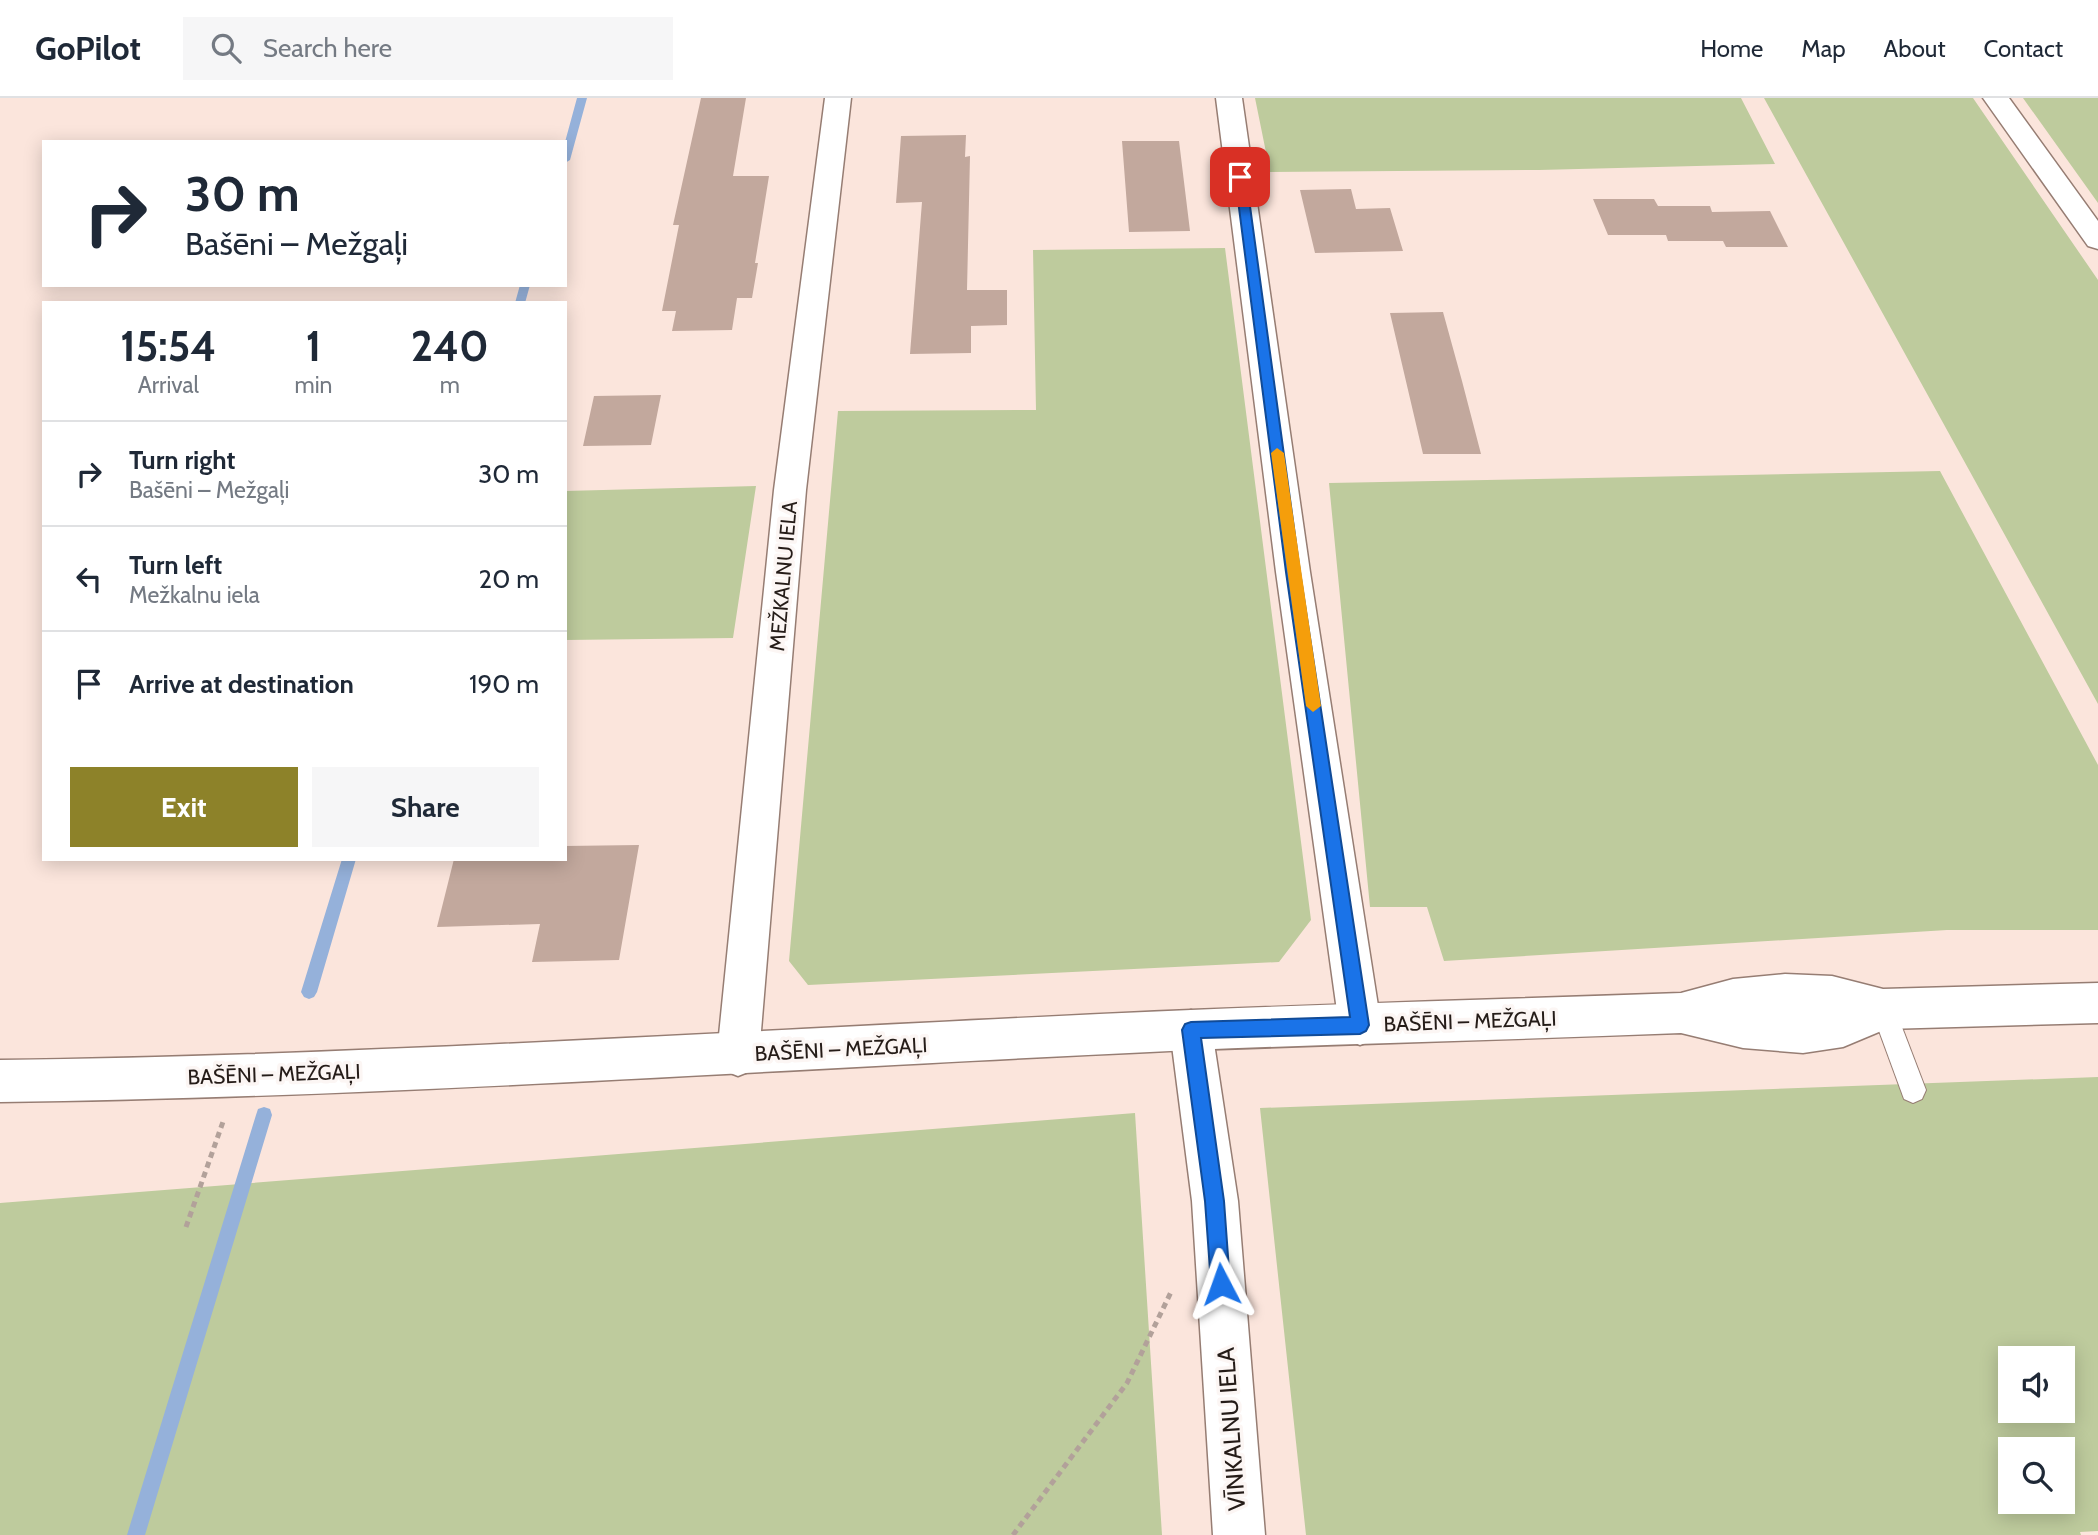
<!DOCTYPE html>
<meta charset="utf-8">
<style>
:root{--surface:#fff;--page:#f6f6f7;--text:#1f2937;--muted:#747a83;--line:#e0e1e3;--accent:#8d8229}
body{margin:0;font-family:Cabin,sans-serif;background:var(--page);color:var(--text);height:100vh;display:flex;flex-direction:column;font-size:26px;white-space:nowrap}
*{box-sizing:border-box;margin:0}
p{font-size:23px;color:var(--muted)}
.icon{flex:none;width:38px;height:38px;fill:none;stroke:currentColor;stroke-width:2;stroke-linecap:round;stroke-linejoin:round}
.map{position:relative;flex:1;overflow:hidden}
.details{position:absolute;left:42px;top:203px;width:525px;height:560px;display:flex;flex-direction:column;background:var(--surface);border-radius:0px;box-shadow:0 4px 18px #0003}
.details>*{flex:none}
.guide{position:absolute;left:42px;top:42px;width:525px;height:147px;border-radius:0px;box-shadow:0 4px 18px #0003;background:#fff;color:var(--text);overflow:hidden}
.tools{position:absolute;left:1998px;top:1248px;display:grid;gap:14px}
.tools a{display:grid;place-items:center;width:77px;height:77px;border-radius:0px;background:var(--surface);box-shadow:0 4px 18px #0003;font-size:35px}
.pin{position:absolute;display:grid;place-items:center;width:60px;height:60px;color:#fff;margin:-30px;border-radius:14px;box-shadow:0 4px 10px #0006}
.me{position:absolute;width:77px;margin:-38px;rotate:356deg;stroke-linejoin:round;filter:drop-shadow(0 0 5px #0008)}
.turn{display:flex;align-items:center;gap:24px;height:147px;padding:0 28px;font-size:32px}
.turn .icon{width:91px;height:91px;stroke-width:2.5}
.turn b{display:block;font-size:49px;line-height:60px}
.eta{display:flex;justify-content:space-evenly;align-items:center;height:119px;text-align:center}
.eta b{font-size:42px;font-weight:700;line-height:49px}
.cta{display:flex;gap:14px;margin-top:auto;padding:14px 28px}
.cta a{flex:1;height:80px;border-radius:0px;background:var(--accent);color:#fff;font-size:28px;font-weight:700;line-height:80px;text-align:center}
.cta a+a{background:var(--page);color:var(--text)}
ul{padding:0;list-style:none}
li{display:flex;align-items:center;gap:21px;height:105px;padding:0 28px;border-top:2px solid var(--line)}
li div{flex:1}
li b{display:block;font-size:26px}
li em{font-style:normal}
header{display:flex;align-items:center;gap:42px;box-sizing:border-box;height:98px;padding:0 35px;background:var(--surface);border-bottom:2px solid var(--line)}
header strong{font-size:33px}
nav{display:flex;gap:38px;margin-inline-start:auto;font-size:24px}
.search{width:490px;height:63px;background:var(--page);display:flex;align-items:center;gap:18px;box-sizing:border-box;padding:0 24px;border-radius:0px;color:var(--muted);font-size:26px}
.map>svg:first-child{display:block}
.green{fill:#becb9d;fill-rule:evenodd}
.lines{fill:none;stroke-linecap:round;stroke-linejoin:round}
.stream{fill:#95b1da;fill-rule:evenodd}
.building{fill:#c2a89d}
.lane-casing{stroke:#967d73;stroke-width:2}
.street-casing{stroke:#967d73;stroke-width:3}
.secondary-casing{stroke:#967d73;stroke-width:3}
.path{stroke:#b2a19a;stroke-width:5;stroke-dasharray:6 4.5;stroke-linecap:butt}
.lane{fill:#fff;fill-rule:evenodd}
.street{fill:#fff;fill-rule:evenodd}
.secondary{fill:#fff;fill-rule:evenodd}
.route{fill:#1a73e8;stroke:#114b97;stroke-width:2}
.slow{fill:#f59e0b}
.labels{text-anchor:middle;dominant-baseline:central;stroke-width:7;stroke-linejoin:round;paint-order:stroke}
.street-label{font-size:21px;fill:#251c18;stroke:#fcf6f4}
.near-street-label{font-size:24px;fill:#251c18;stroke:#fcf6f4}
</style>
<header>
<strong>GoPilot</strong>
<div class="search"><svg class="icon" aria-label="search" viewBox="0 0 24 24"><circle cx="10" cy="10" r="6"/><path d="M15 15l6 6"/></svg>Search here</div>
<nav><a>Home</a><a>Map</a><a>About</a><a>Contact</a></nav>
</header>
<div class="map">
<svg width="2098" height="1437" viewBox="0 0 2098 1437">
<rect width="100%" height="100%" fill="#fbe5dc"/>
<!-- green -->
<path class="green" d="M1255,0H1741L1775,66L1539,72L1270,74Z
M1764,0H1973L2098,182V606Z
M2023,0H2098V105Z
M1225,150L1311,822L1279,864L808,887L789,863L838,313L1036,312L1033,152Z
M1940,373L2098,667V832H1947L1444,863L1427,809H1370L1329,385Z
M756,388L733,540L565,542V393Z
M2098,979V1433L2080,1434L2081,1437H1306L1260,1010ZM2011,1260H2063V1312H2011ZM2011,1351H2063V1404H2011Z
M1135,1015L1162,1437H0V1105Z"/>
<g class="lines">
<!-- stream -->
<path class="stream" d="M577,0H587L570,62L565,65V44Z
M520,187H530L525,205H515Z
M342,761H356L317,894L314,899L309,901L304,899L301,894Z
M264,1009L270,1011L272,1017L145,1437H127L256,1017L258,1011Z"/>
</g>
<!-- building -->
<path class="building" d="M701,0H746L733,78H769L755,165H758L752,200H737L732,232L672,233L676,213H662L679,127H673Z
M966,37L965,59L970,58L967,192H1007V227L971,228V255L910,256L922,104L896,105L901,38Z
M1122,43H1179L1190,133L1129,134Z
M1351,91L1356,111L1390,110L1403,153L1315,155L1300,92Z
M1593,101H1654L1658,108H1710L1712,114L1770,113L1788,149H1726L1723,143H1668L1666,137H1608Z
M1443,214L1462,283L1481,356H1423L1390,215Z
M661,297L651,347L583,348L594,298Z
M639,747L619,862L532,864L540,826L437,829L454,761H565V748Z"/>
<g class="lines">
<defs>
<path id="lane" d="M1883,899L1892,903L1926,992L1922,1001L1913,1005L1904,1001L1871,911L1874,903Z"/>
<path id="street" d="M825,0H851L806,392L759,957L753,972L738,978L723,972L717,957L774,392Z
M1216,0H1242L1310,474L1381,927L1375,941L1360,947L1345,941L1339,927L1276,474Z
M1983,0H2009L2098,123V151L2088,148Z
M1191,912L1206,918L1212,932L1238,1103L1265,1437H1213L1192,1103L1170,932L1176,918Z"/>
<path id="secondary" d="M1785,876L1832,878L1883,891L2098,885V925L1886,931L1843,949L1803,955L1743,950L1681,935C1518,942 1354,945 1191,952C794,970 398,999 0,1004V962C397,957 794,929 1191,912C1354,905 1518,901 1681,895L1733,881Z"/>
</defs>
<!-- lane casing -->
<use href="#lane" class="lane-casing"/>
<!-- street casing -->
<use href="#street" class="street-casing"/>
<!-- secondary casing -->
<use href="#secondary" class="secondary-casing"/>
<!-- path -->
<path class="path" d="M186,1129L224,1021
M1013,1437L1127,1285L1172,1192"/>
<!-- lane -->
<use href="#lane" class="lane"/>
<!-- street -->
<use href="#street" class="street"/>
<!-- secondary -->
<use href="#secondary" class="secondary"/>
</g>
<!-- route -->
<path class="route" d="M1240,76L1246,79L1300,474L1369,927L1366,933L1360,936L1201,940L1224,1103L1230,1186L1228,1193L1221,1196L1214,1193L1211,1186L1205,1103L1182,932L1185,926L1191,924L1350,919L1286,474L1235,79Z"/>
<!-- slow -->
<path class="slow" d="M1277,350L1284,355L1321,608L1313,614L1306,608L1271,355Z"/>
<g class="labels">
<!-- street labels -->
<g class="street-label">
<text transform="translate(783 478) rotate(-85)">MEŽKALNU IELA</text>
<text transform="translate(1470 923) rotate(-2)">BAŠĒNI – MEŽGAĻI</text>
<text transform="translate(841 951) rotate(-3)">BAŠĒNI – MEŽGAĻI</text>
<text transform="translate(274 976) rotate(-2)">BAŠĒNI – MEŽGAĻI</text>
</g>
<!-- near-street labels -->
<g class="near-street-label">
<text transform="translate(1231 1331) rotate(-94)">VĪNKALNU IELA</text>
</g>
</g>
</svg>
<div class="tools">
<a><svg class="icon" aria-label="sound" viewBox="0 0 24 24"><path d="M4 9h4l5-4v14l-5-4H4zM17 9q2 3 0 6"/></svg></a>
<a><svg class="icon" aria-label="search" viewBox="0 0 24 24"><circle cx="10" cy="10" r="6"/><path d="M15 15l6 6"/></svg></a>
</div>
<div class="pin" style="left:1240px;top:79px;background:#d93025"><svg class="icon" aria-label="arrive" viewBox="0 0 24 24"><path d="M6 21V4h12l-3 4 3 4H6"/></svg></div>
<svg class="me" style="left:1221px;top:1186px" viewBox="-20 -20 40 40"><path d="M0-17L14 15 0 8-14 15z" fill="#1a73e8" stroke="#fff" stroke-width="4"/></svg>
<div class="guide">
<div class="turn"><svg class="icon" aria-label="right" viewBox="0 0 24 24"><path d="M7 20v-9h11M14 6l5 5-5 5"/></svg><div><b>30 m</b>Bašēni – Mežgaļi</div></div>
</div>
<section class="details">
<div class="eta">
<div><b>15:54</b><p>Arrival</p></div>
<div><b>1</b><p>min</p></div>
<div><b>240</b><p>m</p></div>
</div>
<ul>
<li><svg class="icon" aria-label="right" viewBox="0 0 24 24"><path d="M7 20v-9h11M14 6l5 5-5 5"/></svg><div><b>Turn right</b><p>Bašēni – Mežgaļi</p></div><em>30 m</em></li>
<li><svg class="icon" aria-label="left" viewBox="0 0 24 24"><path d="M17 20v-9H6M10 6l-5 5 5 5"/></svg><div><b>Turn left</b><p>Mežkalnu iela</p></div><em>20 m</em></li>
<li><svg class="icon" aria-label="arrive" viewBox="0 0 24 24"><path d="M6 21V4h12l-3 4 3 4H6"/></svg><div><b>Arrive at destination</b></div><em>190 m</em></li>
</ul>
<div class="cta"><a>Exit</a><a>Share</a></div>
</section>
</div>
